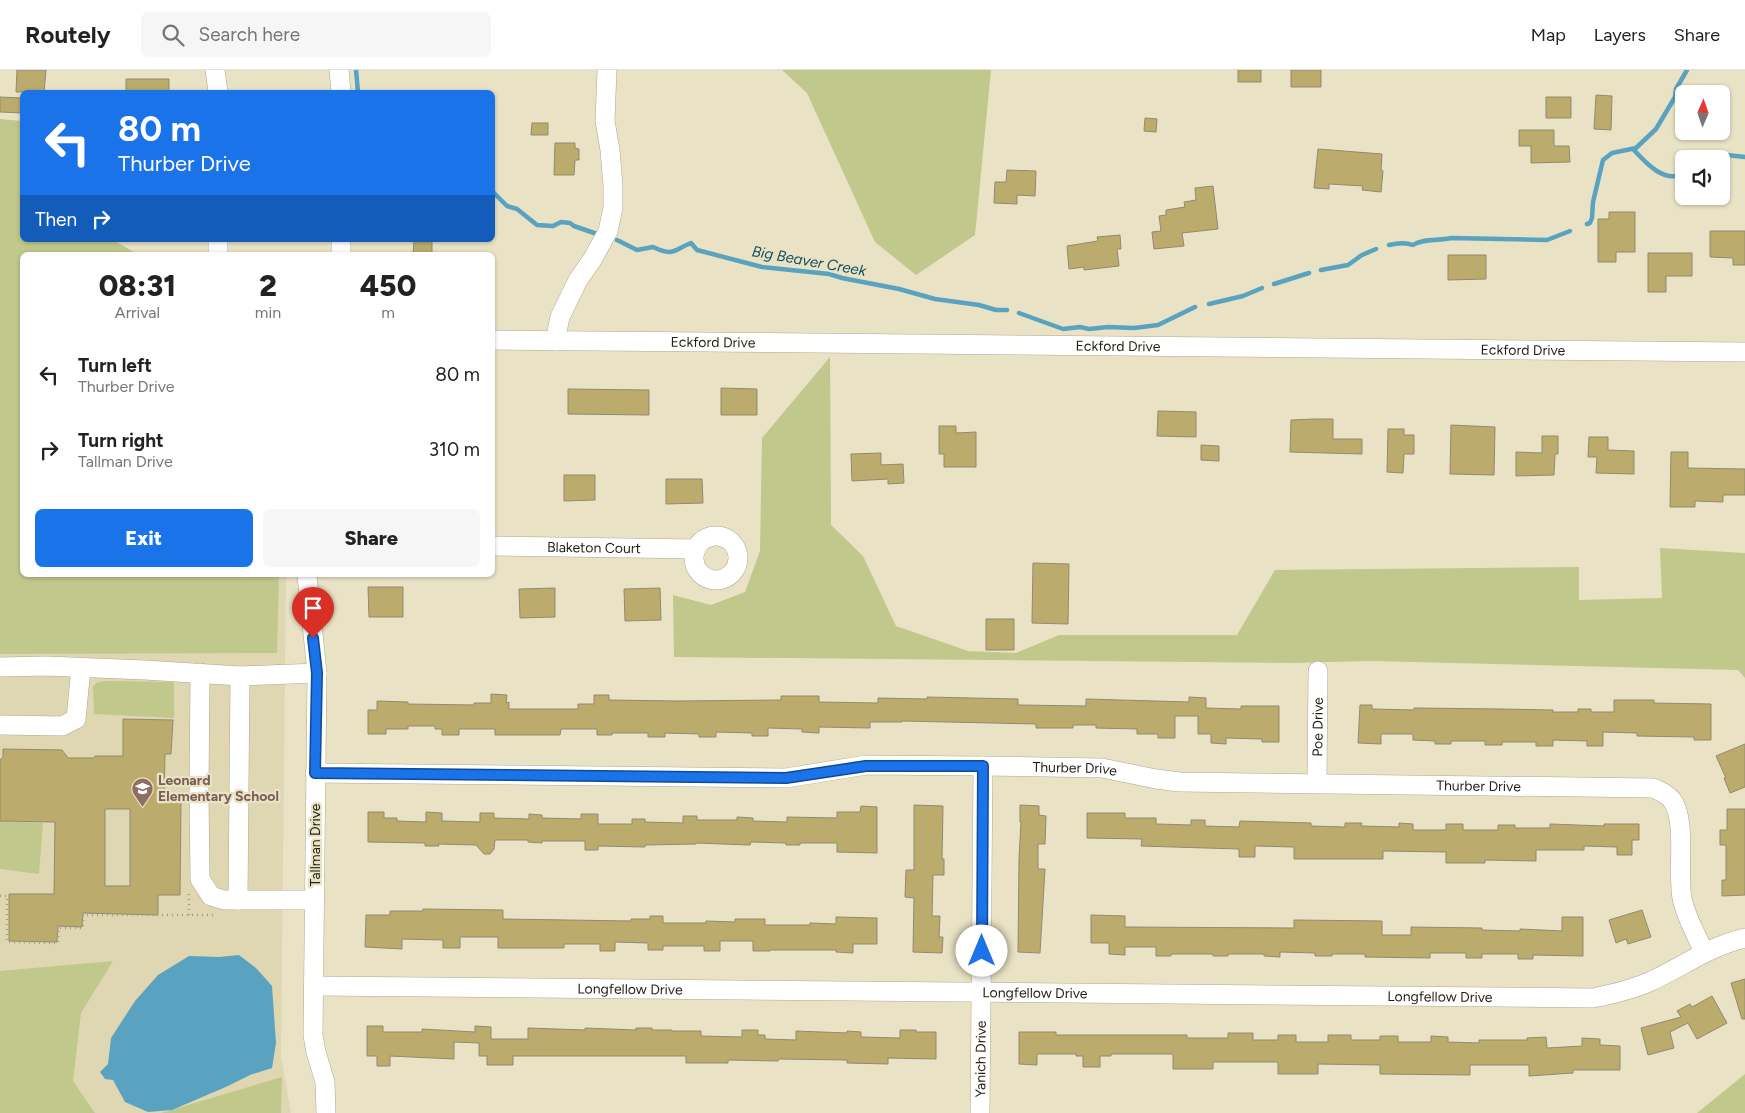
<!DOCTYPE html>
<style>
:root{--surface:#fff;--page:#f6f6f6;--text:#222;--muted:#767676;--line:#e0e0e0;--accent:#1a73e8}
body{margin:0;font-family:Figtree,sans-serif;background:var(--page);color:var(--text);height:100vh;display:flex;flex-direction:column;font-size:19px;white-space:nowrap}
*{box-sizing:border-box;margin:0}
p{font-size:16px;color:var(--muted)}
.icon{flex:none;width:28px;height:28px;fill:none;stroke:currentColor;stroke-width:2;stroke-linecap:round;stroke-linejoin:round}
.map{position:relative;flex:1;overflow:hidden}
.side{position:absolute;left:20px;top:182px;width:475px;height:325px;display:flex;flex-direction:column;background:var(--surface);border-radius:8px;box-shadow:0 1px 4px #0004}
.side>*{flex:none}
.top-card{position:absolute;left:20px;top:20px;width:475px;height:152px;border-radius:8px;box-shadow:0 1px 4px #0004;background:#1a73e8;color:#fff;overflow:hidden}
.needle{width:32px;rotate:2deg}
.controls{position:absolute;left:1675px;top:15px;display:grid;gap:10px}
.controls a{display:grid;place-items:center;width:55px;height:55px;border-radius:8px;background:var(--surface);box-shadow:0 1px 4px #0004;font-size:25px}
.pin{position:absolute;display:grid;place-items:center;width:42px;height:42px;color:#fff;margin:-51px -21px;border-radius:50% 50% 50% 0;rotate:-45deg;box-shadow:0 0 5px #0007}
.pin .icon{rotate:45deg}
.me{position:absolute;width:55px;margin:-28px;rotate:0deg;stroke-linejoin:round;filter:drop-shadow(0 0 4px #0008)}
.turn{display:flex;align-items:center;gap:18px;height:105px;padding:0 15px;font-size:22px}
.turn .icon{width:65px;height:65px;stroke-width:2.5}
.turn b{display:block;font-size:35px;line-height:42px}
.then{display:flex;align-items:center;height:48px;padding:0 15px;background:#0003;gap:10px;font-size:19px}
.eta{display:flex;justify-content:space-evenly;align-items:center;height:85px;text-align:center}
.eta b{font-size:30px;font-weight:800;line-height:35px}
.action{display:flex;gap:10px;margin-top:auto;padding:10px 15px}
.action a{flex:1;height:58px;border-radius:8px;background:var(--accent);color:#fff;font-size:20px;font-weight:800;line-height:58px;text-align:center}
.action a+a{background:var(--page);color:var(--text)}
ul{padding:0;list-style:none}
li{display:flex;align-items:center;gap:15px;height:75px;padding:0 15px}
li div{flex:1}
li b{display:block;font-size:19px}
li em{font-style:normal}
header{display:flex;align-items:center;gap:30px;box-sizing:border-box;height:70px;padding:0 25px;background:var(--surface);border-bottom:1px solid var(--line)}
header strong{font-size:24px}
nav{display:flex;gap:28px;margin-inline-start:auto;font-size:18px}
.search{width:350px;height:45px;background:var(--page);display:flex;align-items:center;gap:12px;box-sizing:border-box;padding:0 18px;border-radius:8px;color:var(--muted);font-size:19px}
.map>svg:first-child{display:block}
.built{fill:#dfd7b2}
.green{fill:#c0c88b}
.water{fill:#59a2c0}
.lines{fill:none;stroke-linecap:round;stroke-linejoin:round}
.stream{stroke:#59a2c0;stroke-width:4.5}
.building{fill:#bbac6d;stroke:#918a6f;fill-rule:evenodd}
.minor-casing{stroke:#aea88c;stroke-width:20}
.path{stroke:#a49f88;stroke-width:2.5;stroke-dasharray:1 4;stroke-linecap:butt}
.minor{stroke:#fff;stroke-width:19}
.route-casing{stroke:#114b97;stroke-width:12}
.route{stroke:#1a73e8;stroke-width:9}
.labels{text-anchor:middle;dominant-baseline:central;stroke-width:4.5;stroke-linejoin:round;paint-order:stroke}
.street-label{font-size:14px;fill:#201e13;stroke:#e9e2c5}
.education-label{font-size:14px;font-weight:bold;fill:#785e54;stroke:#e9e2c5;text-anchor:start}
.water-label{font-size:15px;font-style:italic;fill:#104e63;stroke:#e9e2c5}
</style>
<header>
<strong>Routely</strong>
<div class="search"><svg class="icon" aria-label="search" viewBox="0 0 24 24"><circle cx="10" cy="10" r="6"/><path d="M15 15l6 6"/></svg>Search here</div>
<nav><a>Map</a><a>Layers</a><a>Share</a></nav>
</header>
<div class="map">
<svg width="1745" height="1043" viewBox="0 0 1745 1043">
<rect width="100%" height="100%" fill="#e9e2c5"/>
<!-- built -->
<path class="built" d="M0,284H22V505H286L281,986L291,1043H0Z"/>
<!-- green -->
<path class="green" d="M782,0H991L975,165L916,205L875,172L807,23Z
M0,49L22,51V170H113L139,185H22V505H279L277,583L0,584Z
M830,287L831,455L863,486L896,556L968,581L1016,583L1059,565H1237L1275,500L1579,497V530L1662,528L1660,478L1745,483V608L1738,600L1371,591L1291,593L674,587L673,525L711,535L745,522L760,481L762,368Z
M105,611L174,612V648L94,644L93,616L98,612Z
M0,751L43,753L39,804L0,799Z
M113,891L81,943L73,1011L95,1043H0V901Z
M1745,1004V1043H1697L1702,1039Z
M282,1007L281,1043H161Z"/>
<!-- water -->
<path class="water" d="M239,885L256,898L272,916L276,973L272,998L250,1005L228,1016L172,1040L148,1042L125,1032L113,1010L105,1009L100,1002L108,994L111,968L135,931L158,905L189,886L219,887Z"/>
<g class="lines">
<!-- stream -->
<path class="stream" d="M356,0L358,22
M1633,79C1645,92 1665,115 1684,103
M1709,89L1727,85L1745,87
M492,121L507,136L517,139L537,155L553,156L561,152L570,153L574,156L597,164
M1587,154L1590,153L1592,148L1593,132L1603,90L1612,83L1636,78L1656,59L1675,27L1676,19L1687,0
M617,170L637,180L653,177C674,187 673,180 691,173L697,180L762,197L829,204L842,208L899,219L935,229L979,235L996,240H1007
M1389,175C1397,173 1405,172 1413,175C1423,168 1439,171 1451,168L1547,170L1570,161
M1321,200L1348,195L1362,185L1376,179
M1274,214L1309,203
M1209,234L1243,226L1262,218
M1019,243L1063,259L1080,257L1089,259L1108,257L1134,258L1158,255L1195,237"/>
</g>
<!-- building -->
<path class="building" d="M17,0H46L44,22H16Z
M1238,0H1261V12H1238Z
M1291,0H1321V17H1291Z
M126,9H169V22H126Z
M1596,25L1612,26L1611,60L1594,59Z
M0,27L22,28V43L0,42Z
M1546,27H1571V48H1546Z
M1145,48L1157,49L1156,62L1144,61Z
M532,53H548V65H531Z
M1519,60H1554V76H1569L1570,92L1531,93V76H1519Z
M555,73H575V78L579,79V90H575L574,105H554Z
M1318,79L1382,84L1381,100L1383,101L1381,122L1362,120L1363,116L1329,114V119L1314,118Z
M1007,100L1036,101L1035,126L1017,125V134L994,133L995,112H1006Z
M1213,116L1218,159L1182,163L1184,176L1154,179L1152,162L1161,161L1159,146L1166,145V140L1185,137L1184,132L1196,130L1195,118Z
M1609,142H1635V182H1616V192H1598V149H1609Z
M1710,161H1745V195H1733V188L1710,187Z
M1120,165L1121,179H1117L1119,196L1084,200V197L1069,199L1067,176L1098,171L1097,167Z
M414,170H432V185H413Z
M1648,183H1692V206H1666V222H1648Z
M1448,185H1486V209L1448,210Z
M721,318L757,319V345H721Z
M568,319L649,320V345L568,344Z
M1158,341L1196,342V367L1157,366Z
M1315,349H1333V369H1362V384L1290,382L1291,350Z
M1451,355L1495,357L1494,405L1450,404Z
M939,356H956V363L976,362V397H944V384H939Z
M1388,359H1404V365H1414V384H1404L1403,403L1387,402Z
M1542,366H1558V384H1555L1554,405L1516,406V382L1542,383Z
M1589,367H1608V380L1634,381V404L1596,403L1597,387H1588Z
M1201,375L1219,376V391L1201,390Z
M1671,382H1688V398L1745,399V425H1723V432L1695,431V437H1670Z
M881,383V395L903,394L904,413L888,414V409L852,411L851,384Z
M564,405H595V430L564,431Z
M666,409H702L703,433L666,434Z
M1033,493L1069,494L1068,554L1032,553Z
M368,517H403V547H369Z
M555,518V547L520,548L519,519Z
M660,518L661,550L625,551L624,519Z
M986,549H1014V580H986Z
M491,624L507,625L506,633L509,632V639H578V634H594V625H609V630L678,631L781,630V626H819V632L878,633V628L927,629V627L1018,629V635L1086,636V629L1189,632V627L1206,628V638L1241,639V636H1279V672H1262V669L1226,668V674L1211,673V664H1198V646H1175V668H1158V664H1137V659L1096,658V655H1073V658H1036V654L902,651V652H870V658L819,657V663L802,662V659L768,658V666H752V663L716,662V667H699V664L665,663V667H648V663H612V665H597V659H561L560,665H495V659H459V665H442V659H435V656H408V659H386V664H368V640H377V631L408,632V634L474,635V633H491Z
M1614,630H1654V633L1711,634V670H1694V667L1637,666V663L1603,662V676H1587V671L1553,670V676H1536V672H1502V675H1485V671H1451V674H1435V671L1413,670V664H1381V674L1358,673L1360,635H1372V639L1414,640V638L1502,639L1553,640V642H1578V639H1591V642H1614Z
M123,649L173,650L171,684H165L164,729H181L180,825H158V845L83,843L82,857L58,856L57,872L9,871V824H54L55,752L0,751V690L3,687V679L62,680L68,688H94L95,686H123ZM105,739H130V816H105Z
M1745,674V717L1730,723L1724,708H1726L1716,686Z
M914,735L943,736L942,789H944V805H933L932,846H940L939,867H943L942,883L913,882L914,828L905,827L906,800H914Z
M1020,735L1039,736V745L1046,746L1045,774H1038V799H1045L1040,883L1018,882L1019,789L1021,752H1020Z
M861,736L877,737V783L837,782V773H800V775H786V773L751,772L750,775L696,773V774L645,775V777L598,776V780H585V771H542V773L528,772V770H495L494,779L490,784H484L476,775L438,774L439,776H425V773L368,772V742H384V748H397V751L426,752V742L442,743V751L480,752V743H494V748L529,749V744L542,745V748L581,749V744H598V754H632V749H645V752L683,753V746H697V750H737V747L753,748V751L787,752V747L837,748V742H860Z
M1727,739H1745V825L1722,826V810H1726V775H1720V760H1727Z
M1087,743H1125V748H1156V754L1191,755V750H1205V756L1239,757L1240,751L1311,753V756L1345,757V753H1362L1361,756L1399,757V753L1413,754V760H1446V754H1463V760H1498V755H1515V758H1550V754L1604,756V754H1639V770H1632V785H1617V777L1584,776V780H1536V791L1485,790V793H1446V782L1383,781V789H1294V777L1255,776V787H1239V779L1141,776L1142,769L1087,768Z
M423,839L503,840V849L631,851V849H650V846H663V853H706V851L735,852V849H765V855H810V853L836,854V847L877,848V874H853V883L836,882V880H770V881H753V871H720V881H704V876H663V880H648V873L615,872V881H600V874H564V878H498V867H460V878H443V870L402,869V879L365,877L366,845H390V841H423Z
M1642,840L1651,867L1628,874L1626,869L1616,873L1609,850Z
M1091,845L1125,846V857L1294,858V850L1382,851V865H1411V857L1482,858V860L1520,861V859L1562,861V847H1583V886L1533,885V889H1518V884H1482V888H1466V883H1430V888L1365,887V884H1332V886H1315V883L1280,882V887L1264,886V884H1228V886H1213V884H1171V886H1156V877H1125V885L1109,884V873H1091Z
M1745,909V949H1742L1731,913Z
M1712,926L1727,953L1697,969L1688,953L1670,962L1674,978L1648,985L1641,958L1681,947L1677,941L1690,934L1692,937Z
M367,956H383V962H422V959L475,962V956L491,957V969H528V958L585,960V958L636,960V958H652V960H672V961H701V966L742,967V960H758V965H765V969L796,970V961L847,963V961L861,962V967L900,968V960H916V962H936V989L888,988V994L847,993V990L779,989L778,991L728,990V993H686V986H513V995H487V986H479V973L454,972V989L390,986V996H377V986H367Z
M1019,962H1056V965H1187V968H1228V963H1253V970H1278V965H1296V972H1328V965H1351V970H1380V966H1398V972H1431V966L1448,967V972L1479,973V970H1527V968L1546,967L1547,978L1582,976V968L1600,969V975L1620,976V1000H1573V1003L1529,1006V995H1470V1005L1380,1004V995L1318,994V1004H1278V992H1213V999H1173V984H1111V986H1100V997H1083V986H1076V984H1037V995L1019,994Z"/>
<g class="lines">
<defs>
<g id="minor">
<path d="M215,0L218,22"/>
<path d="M339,0L341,22"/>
<path d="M218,185V170"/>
<path d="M341,185V170"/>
<path id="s1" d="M492,270L1745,282"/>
<path d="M555,271L560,247L578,210L592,190L608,161L613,138V115L610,80L605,51L607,0"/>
<circle cx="716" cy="488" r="22"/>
<path id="s2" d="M492,476L696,479"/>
<path d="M307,505L317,603L313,965L316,982L325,1012L326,1043"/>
<path d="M0,597L46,596L145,600L240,606L317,603"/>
<path d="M200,603L199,722L200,809L211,826L224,830H314"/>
<path d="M0,655L62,656L76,649L81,598"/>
<path id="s3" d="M315,703L786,708L866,695L983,696L1102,698L1156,709L1180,712L1653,718C1660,721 1667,724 1672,730C1687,750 1677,802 1682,828C1686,848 1696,864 1704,882"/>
<path id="s4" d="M1317,713L1318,601"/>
<path d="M238,830L240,606"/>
<path id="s5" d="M314,916L1593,928C1613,924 1631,920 1649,912C1682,897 1710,876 1745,868"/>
<path id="s6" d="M980,1043L983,696"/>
</g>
</defs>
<!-- minor casing -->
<use href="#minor" class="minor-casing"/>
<!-- path -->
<path class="path" d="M0,826H7V872L58,873L59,858H83V845H215
M189,845V822"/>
<!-- minor -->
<use href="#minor" class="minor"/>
</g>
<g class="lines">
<defs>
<path id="route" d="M313,568L317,603L315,703L786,708L866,696H983L982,881"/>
</defs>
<!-- route casing -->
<use href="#route" class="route-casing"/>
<!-- route -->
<use href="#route" class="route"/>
</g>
<!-- icons -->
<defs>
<symbol id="school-pin" viewBox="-11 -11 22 30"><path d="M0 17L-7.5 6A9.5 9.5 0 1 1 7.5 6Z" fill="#8d6e63" stroke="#e9e2c5"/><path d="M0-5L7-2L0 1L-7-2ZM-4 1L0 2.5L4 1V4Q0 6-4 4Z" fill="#fff"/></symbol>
</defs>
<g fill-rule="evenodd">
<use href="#school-pin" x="130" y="706" width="25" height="34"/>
</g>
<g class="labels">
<!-- street labels -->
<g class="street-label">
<text stroke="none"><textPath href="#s1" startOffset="221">Eckford Drive</textPath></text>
<text stroke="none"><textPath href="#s1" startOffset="626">Eckford Drive</textPath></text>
<text stroke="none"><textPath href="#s1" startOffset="1031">Eckford Drive</textPath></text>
<text stroke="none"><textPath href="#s2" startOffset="102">Blaketon Court</textPath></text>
<text stroke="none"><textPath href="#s4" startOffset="56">Poe Drive</textPath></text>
<text stroke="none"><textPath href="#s3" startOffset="761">Thurber Drive</textPath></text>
<text stroke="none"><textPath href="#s3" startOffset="1166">Thurber Drive</textPath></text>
<text transform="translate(315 775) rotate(-90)">Tallman Drive</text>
<text stroke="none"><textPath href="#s5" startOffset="316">Longfellow Drive</textPath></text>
<text stroke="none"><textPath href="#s5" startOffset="721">Longfellow Drive</textPath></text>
<text stroke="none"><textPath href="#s5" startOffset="1126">Longfellow Drive</textPath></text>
<text stroke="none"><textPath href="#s6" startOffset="54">Yanich Drive</textPath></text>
</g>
<!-- education labels -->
<g class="education-label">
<text x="158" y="710">Leonard<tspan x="158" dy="16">Elementary School</tspan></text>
</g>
<!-- water labels -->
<g class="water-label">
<text transform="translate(809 191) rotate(10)">Big Beaver Creek</text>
</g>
</g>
</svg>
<div class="controls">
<a><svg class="needle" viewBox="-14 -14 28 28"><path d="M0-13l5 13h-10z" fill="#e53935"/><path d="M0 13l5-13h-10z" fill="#767676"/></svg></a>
<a><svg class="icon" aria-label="sound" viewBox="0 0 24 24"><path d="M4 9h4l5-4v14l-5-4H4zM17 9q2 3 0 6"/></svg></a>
</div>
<div class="pin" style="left:313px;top:568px;background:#d93025"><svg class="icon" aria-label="arrive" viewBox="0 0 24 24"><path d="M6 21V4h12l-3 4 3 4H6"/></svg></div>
<svg class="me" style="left:982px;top:881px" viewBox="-20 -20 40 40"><circle r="19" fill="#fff"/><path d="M0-13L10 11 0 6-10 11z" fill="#1a73e8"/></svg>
<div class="top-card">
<div class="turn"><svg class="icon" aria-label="left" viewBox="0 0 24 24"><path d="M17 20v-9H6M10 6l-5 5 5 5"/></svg><div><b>80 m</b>Thurber Drive</div></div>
<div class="then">Then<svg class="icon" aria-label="right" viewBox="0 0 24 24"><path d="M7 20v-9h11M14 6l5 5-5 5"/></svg></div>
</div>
<section class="side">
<div class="eta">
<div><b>08:31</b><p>Arrival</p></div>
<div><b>2</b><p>min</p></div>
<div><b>450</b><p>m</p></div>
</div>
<ul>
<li><svg class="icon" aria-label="left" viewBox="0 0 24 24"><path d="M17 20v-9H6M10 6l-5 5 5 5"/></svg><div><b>Turn left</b><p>Thurber Drive</p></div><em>80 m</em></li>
<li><svg class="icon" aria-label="right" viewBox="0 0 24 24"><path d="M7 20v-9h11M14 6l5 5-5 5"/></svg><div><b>Turn right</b><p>Tallman Drive</p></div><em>310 m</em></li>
</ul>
<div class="action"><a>Exit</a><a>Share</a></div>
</section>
</div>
